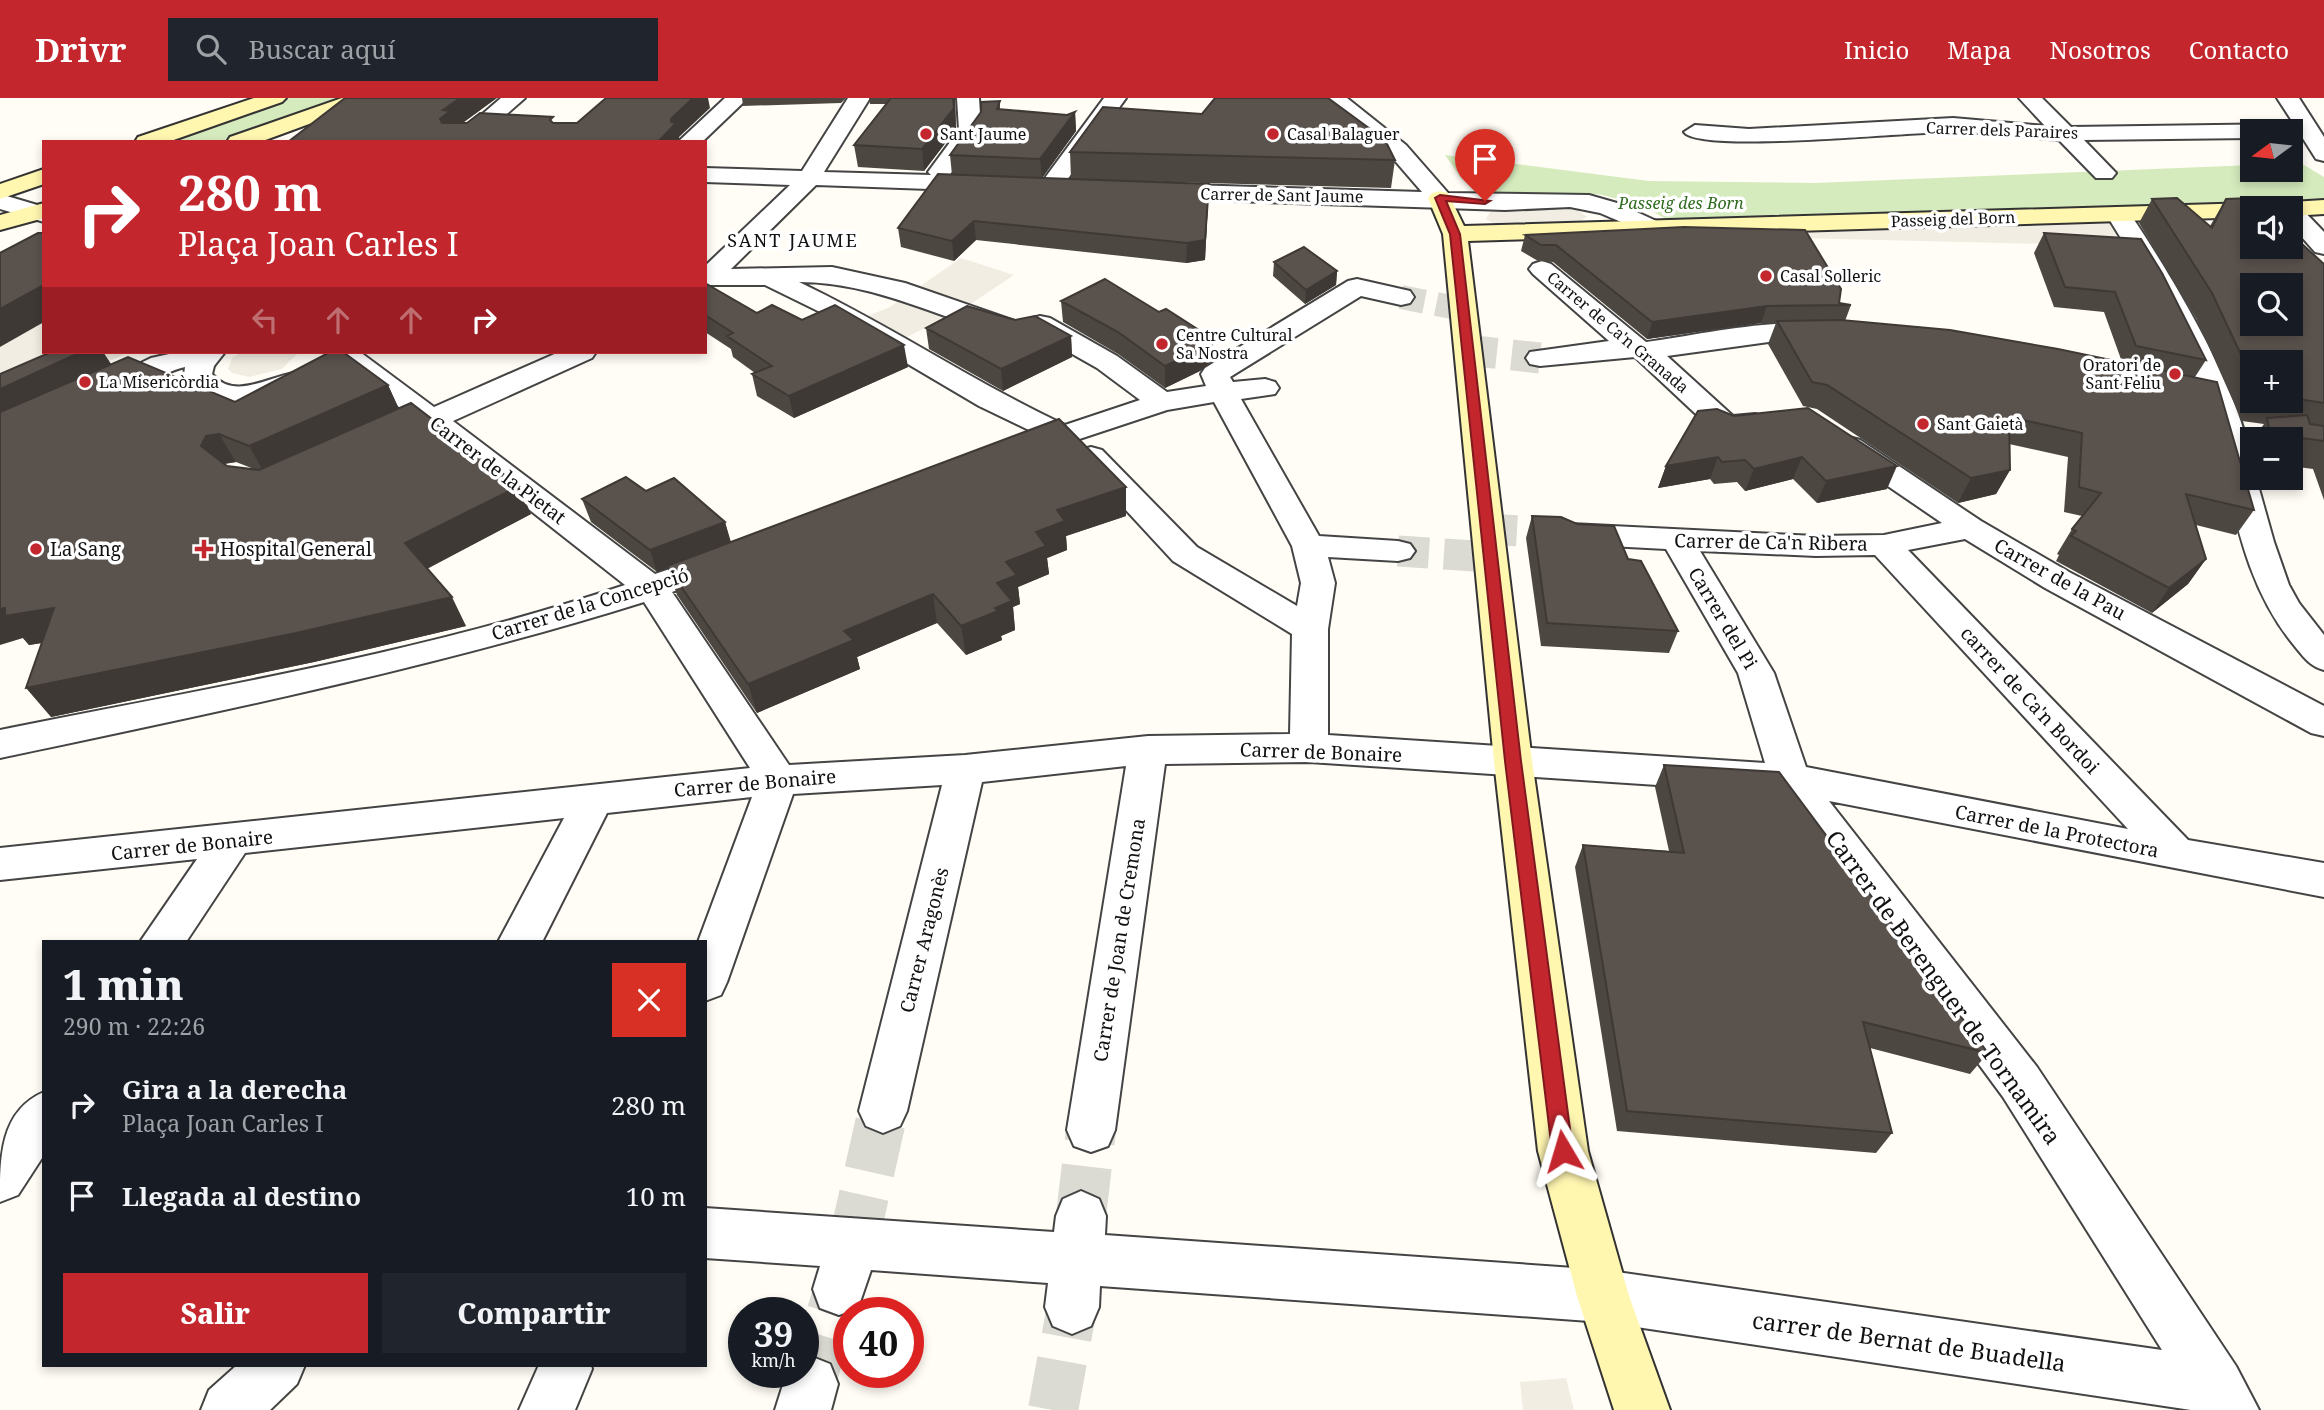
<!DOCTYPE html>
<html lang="es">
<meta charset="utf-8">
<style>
:root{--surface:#171b24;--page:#20242c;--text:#f1f3f6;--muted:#9ea1a6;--accent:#c4262e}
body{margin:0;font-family:"Noto Serif",serif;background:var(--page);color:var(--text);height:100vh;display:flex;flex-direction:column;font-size:26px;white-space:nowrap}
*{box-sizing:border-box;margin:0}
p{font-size:23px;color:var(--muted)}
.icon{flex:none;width:38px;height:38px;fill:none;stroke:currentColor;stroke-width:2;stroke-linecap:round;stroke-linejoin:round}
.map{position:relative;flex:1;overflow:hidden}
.details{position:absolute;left:42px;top:842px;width:665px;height:427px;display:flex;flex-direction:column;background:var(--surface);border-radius:0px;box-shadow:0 4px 10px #0003}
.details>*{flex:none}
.hud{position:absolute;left:42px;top:42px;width:665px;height:214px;border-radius:0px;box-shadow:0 4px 10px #0003;background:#c4262e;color:#fff;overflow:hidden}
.needle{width:46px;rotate:255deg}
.buttons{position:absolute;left:2240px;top:21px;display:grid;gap:14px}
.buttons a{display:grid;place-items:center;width:63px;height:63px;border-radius:0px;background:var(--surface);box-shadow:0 4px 10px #0003;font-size:35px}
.speed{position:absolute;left:728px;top:1199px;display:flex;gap:14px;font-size:35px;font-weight:700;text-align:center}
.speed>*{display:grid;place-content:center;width:91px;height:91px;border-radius:50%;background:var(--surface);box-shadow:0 4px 10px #0003;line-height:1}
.speed small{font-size:18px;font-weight:400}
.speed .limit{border:10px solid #d22;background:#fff;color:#111}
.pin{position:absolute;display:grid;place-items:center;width:60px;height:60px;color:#fff;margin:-72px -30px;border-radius:50% 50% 50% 0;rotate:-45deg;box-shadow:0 0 7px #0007}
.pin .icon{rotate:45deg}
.me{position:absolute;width:77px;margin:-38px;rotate:353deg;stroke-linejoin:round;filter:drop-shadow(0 0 5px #0008)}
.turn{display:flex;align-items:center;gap:24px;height:147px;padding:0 21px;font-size:32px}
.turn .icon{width:91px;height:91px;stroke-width:2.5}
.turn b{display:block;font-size:49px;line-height:60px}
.lanes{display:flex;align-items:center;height:66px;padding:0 21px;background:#0003;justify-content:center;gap:35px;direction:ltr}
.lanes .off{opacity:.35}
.round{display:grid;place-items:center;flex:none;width:74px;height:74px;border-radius:0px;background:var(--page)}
.overview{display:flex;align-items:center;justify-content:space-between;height:119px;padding:0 21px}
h1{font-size:42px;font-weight:800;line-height:52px}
.primary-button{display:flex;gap:14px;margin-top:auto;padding:14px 21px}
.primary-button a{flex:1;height:80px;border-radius:0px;background:var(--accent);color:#fff;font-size:28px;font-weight:800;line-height:80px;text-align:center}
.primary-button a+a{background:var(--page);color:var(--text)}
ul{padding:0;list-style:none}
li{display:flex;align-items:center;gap:21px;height:91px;padding:0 21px}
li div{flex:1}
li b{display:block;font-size:26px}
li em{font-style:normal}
header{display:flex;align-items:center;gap:42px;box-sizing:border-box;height:98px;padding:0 35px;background:var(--accent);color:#fff}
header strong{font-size:33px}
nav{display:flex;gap:38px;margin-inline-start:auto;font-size:24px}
.search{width:490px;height:63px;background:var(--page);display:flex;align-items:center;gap:18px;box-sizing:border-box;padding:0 24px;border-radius:0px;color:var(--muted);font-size:26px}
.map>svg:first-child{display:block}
.green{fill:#d5ebbd}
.plaza{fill:#f1ede2}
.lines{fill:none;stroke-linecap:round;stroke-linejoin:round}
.street-tunnel-far2{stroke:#dbdad3;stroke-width:24;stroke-dasharray:24 12;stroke-linecap:butt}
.street-tunnel-far1{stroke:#dbdad3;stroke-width:31;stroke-dasharray:31 15;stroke-linecap:butt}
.street-tunnel{stroke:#dbdad3;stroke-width:50;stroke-dasharray:50 24;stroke-linecap:butt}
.street-casing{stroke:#444;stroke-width:4}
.secondary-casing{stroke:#333;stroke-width:4}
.street{fill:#fff;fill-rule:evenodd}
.secondary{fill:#fff6b0;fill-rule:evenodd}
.wall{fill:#4d4742;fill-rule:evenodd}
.shaded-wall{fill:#3f3936}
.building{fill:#5a524d;stroke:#3f3936;stroke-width:2;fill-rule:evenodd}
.route{fill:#c4262e;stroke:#7f191e;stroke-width:2}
.poi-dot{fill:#c4262e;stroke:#fff;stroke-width:2.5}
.labels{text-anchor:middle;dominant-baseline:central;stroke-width:7;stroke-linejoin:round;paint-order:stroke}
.far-street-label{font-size:16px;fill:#111;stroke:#fff}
.far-poi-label{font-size:16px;fill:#111;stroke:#fff;text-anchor:start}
.far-park-label{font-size:16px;font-style:italic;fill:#2f6b1f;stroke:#fff}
.far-neighbourhood-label{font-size:18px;letter-spacing:2px;fill:#111;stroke:#fff}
.street-label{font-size:19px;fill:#111;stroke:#fff}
.poi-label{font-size:19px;fill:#111;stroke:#fff;text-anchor:start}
.near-street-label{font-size:23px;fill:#111;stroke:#fff}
</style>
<header>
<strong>Drivr</strong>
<div class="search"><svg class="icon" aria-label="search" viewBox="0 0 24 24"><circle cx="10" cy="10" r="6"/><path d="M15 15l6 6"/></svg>Buscar aquí</div>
<nav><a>Inicio</a><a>Mapa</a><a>Nosotros</a><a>Contacto</a></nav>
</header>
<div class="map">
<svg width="2324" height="1312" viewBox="0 0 2324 1312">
<rect width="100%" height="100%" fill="#fffdf5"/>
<!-- green -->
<path class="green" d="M283,0H357L231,44H155Z
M1445,57L1649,83L1815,85L2252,67V72H2291V64H2299L2324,79V103L1678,127L1638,106L1598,96H1486L1461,80Z"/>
<!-- plaza -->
<path class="plaza" d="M1511,110H1575L1587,119L1575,126L1499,128L1486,121L1490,114Z
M2111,120L2132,152L2049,146L1720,138L1692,133Z
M961,160L1014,177L963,211L899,243L860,221L890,209Z
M44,224V254H129L0,313V249Z
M241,254H298V255L282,271L249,279L232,275L228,271L232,260Z
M1566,1280L1574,1312H1523L1520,1284Z"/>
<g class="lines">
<!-- street-tunnel-far2 -->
<path class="street-tunnel-far2" d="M1401,199L1461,211"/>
<!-- street-tunnel-far1 -->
<path class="street-tunnel-far1" d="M1466,252L1540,260
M1486,431L1571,436
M1398,453L1490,459"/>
<!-- street-tunnel -->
<path class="street-tunnel" d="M1081,1118L1091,1032
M853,1146L883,1013
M810,1286L839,1191
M1053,1312L1072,1209"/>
<defs>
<path id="street" d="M501,0H525L475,44H450Z
M725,0H748L702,44H678Z
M848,0H870L824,74L931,77L928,74L959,32L957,0H979L981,32L949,78L994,81L998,86L994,91L986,93L816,87L731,171L832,169L905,185L1018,224L1040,218L1050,220L1117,258L1167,294L1206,288L1201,276L1205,270L1348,183L1357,181L1410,193L1414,199L1410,205L1401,207L1361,198L1230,279L1233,284L1265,281L1275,284L1279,290L1275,296L1241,301L1319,438L1398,443L1410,446L1415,453L1410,460L1398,463L1328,459L1335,485L1328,531V637L1765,665L1738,575L1666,451L1571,446L1559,443L1555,436L1559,429L1571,426L1816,438L1884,437L1942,425L1838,354L1834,348L1838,342L1849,339L1860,342L1981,423L2069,474L2324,608V638L2311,635L2045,490L1965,441L1908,452L2188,742L2324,765V799L1829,703L2037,969L2236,1268L2259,1312H2191L1603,1224L1100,1188L1099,1209L1091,1228L1072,1236L1053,1228L1045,1209L1048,1185L871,1172L858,1210L839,1217L820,1210L813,1191L820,1168L705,1160V1110L1054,1134L1056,1118L1063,1101L1081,1093L1099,1101L1106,1118L1105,1137L1603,1172L2162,1252L2003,999L1779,695L1309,664L1165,666L1115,1032L1108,1048L1091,1054L1074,1048L1067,1032L1126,668L982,684L907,1013L900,1028L883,1035L866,1028L859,1013L942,687L793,696L727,884L721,897L705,903V844H698L752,699L607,715L542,844H498L564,720L245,755L186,844H140L197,761L0,782V750L750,670L644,504C433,570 217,614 0,660V632C209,590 423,555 625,487L329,254H360L434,309L559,254H596L592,260L453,323L655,476L720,454L732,458L737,465L732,472L672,494L789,667L965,657L1148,638L1290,636L1292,536L1173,463L1076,358L1080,352L1091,349L1102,352L1197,449L1297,508L1301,485L1292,448L1214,304L1167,312L1022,360L1011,357L1007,351L1011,345L1037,336L979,308L818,213L765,187H705V168L790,87L705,84V70L802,73ZM799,184C878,184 943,223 1018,241L1037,236L1097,270L1140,302L1065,327C973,284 890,227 799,184ZM1700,453L1816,458L1875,457L2128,731L1806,669L1774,575Z
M1104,0H1126L1059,93H1043L1039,88Z
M1323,0H1347L1406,47L1448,95L1589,97L1617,105L1663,126L1666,131L1663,136L1654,138L1600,115L1570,109L1505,112L1201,102L1150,98L1146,93L1150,88L1158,86L1422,94L1390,57Z
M2019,0H2042L2071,29L2294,26L2277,0H2299L2324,39V63L2316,61L2302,39H2291V33H2252V40L2084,42L2116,75L2112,80H2096L2059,42C2024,39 1988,34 1953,34C1915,33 1699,56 1684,34L1695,27L1749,31L1953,20L2045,28Z
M0,96L44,109V124L0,111Z
M2291,106L2299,108L2324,134V156L2315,154L2291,127V110H2281Z
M2118,109L2127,111C2168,172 2252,307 2252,380H2256L2274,444L2289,487L2299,505L2324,537V572C2309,568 2303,558 2293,546C2246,488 2236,420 2218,350C2211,324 2202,299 2192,275C2168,219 2138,167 2106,116L2109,111Z
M1542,163L1551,166L1646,244C1698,237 1783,217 1833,229L1837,235L1833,241L1776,243L1667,258L1733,318L1755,316L1765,319L1770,325L1765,331L1726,337L1715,334L1635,259L1540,268L1530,266L1526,260L1530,254L1609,243L1533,176L1529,171L1533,166Z
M178,254H225L214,268L212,276C239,308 281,267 312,275L316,281C301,303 231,309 207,299C196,295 190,286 184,277L185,269C157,275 125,305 97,298L93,292L97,286L151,260Z
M44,994V1057L18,1097L0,1104C0,1059 0,1013 44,994Z
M810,1258L830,1266L838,1286L831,1312H775L787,1274H803V1261Z
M237,1267H305L297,1286L270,1312H201L209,1292Z
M539,1267H591L592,1271L575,1312H519Z"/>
<path id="secondary" d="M254,0H286L282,4L168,44H135L138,39Z
M342,0H373L369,4L260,44H227L230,39Z
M44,71V86L0,101V86Z
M1440,93L1448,95L1464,128L2252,105L2263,110H2252V119L1468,143L1532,663L1588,1053L1629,1198L1670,1312H1614L1577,1198L1538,1053L1494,663L1443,136L1428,100L1432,95Z
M2324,102V116L2291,118V110H2280L2291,104Z
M44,105V120L0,132V117Z"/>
</defs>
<!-- street casing -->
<use href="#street" class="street-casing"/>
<!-- secondary casing -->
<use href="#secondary" class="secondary-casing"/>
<!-- street -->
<use href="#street" class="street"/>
<!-- secondary -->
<use href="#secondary" class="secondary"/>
</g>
<!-- wall -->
<path class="wall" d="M742,0H846L841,5L743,8Z
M869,0H955L956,31L924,73L858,69L854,47L887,6H870Z
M1000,3V12L1067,17L1075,14L1076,33L1042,80L1071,81L1070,54L1395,62L1391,90L1087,82L1209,86L1205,162L1186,165L976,142L954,163L901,149L898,130L952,77L950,57Z
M2152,101L2210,128L2226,101L2324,166V402L2313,371L2291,368V341H2253L2264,326L2242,323L2196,220L2139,125ZM2252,264H2291V303H2252Z
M2044,135L2206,262L2195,279L2254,412L2236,437L2196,427L2206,461L2188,486L2152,515L2056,463L2059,457L2057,456L2072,431L2082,418L2064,414L2068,359L2009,346L2010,372L1996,396L1958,405L1817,311L1803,308L1768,246L1776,225H1761L1647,241L1553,164L1538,163L1521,153L1525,137L1851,207L1845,223L2122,264L2104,214L2054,209L2034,155Z
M1274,164L1337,173L1336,187L1305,206L1273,178Z
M705,185L757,215L802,222L908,269L794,320L757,298L752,276L755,275L733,259L731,251L705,234Z
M1061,203L1213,262L1200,273L1165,290L1118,256L1063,224Z
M926,230L1071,238L1072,259L1003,293L929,251Z
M103,254L111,266L235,304L388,287L398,310L531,416L427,471L466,528L314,564L51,619L42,545L29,547L23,540ZM236,364L254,371L227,368L224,366Z
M1698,313L1887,391L1817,405L1793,381L1745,393L1737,384L1714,386L1710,381L1658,390L1666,368Z
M2252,342V362L2249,346Z
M646,393L725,424L731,444L1126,418L1066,438L1067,452L1047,460L1049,476L1018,489L1020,506L1013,509L1015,532L1001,538L1002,542L966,557L937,525L857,559L860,571L757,615L677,497L668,470L657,474L591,424L582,401Z
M1532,418L1628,461L1678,533L1669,555L1541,548L1526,440Z
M1664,667L1988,955L1970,976L1870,950L1892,1035L1876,1055L1617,1033L1575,769L1583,747L1669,753L1655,689Z"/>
<!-- shaded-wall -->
<path class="shaded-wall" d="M460,0H497L456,30L448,42L440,21L443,12Z
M693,0H708L710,10L679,39L680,44H658L671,21Z
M953,0H955L956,31L924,73L922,51Z
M1075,14L1076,33L1042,80L1040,61Z
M1209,86L1205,162L1186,165L1187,145Z
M974,123L976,142L954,163L952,143Z
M1337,173L1336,187L1305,206L1306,192Z
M44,187V224L0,249V211Z
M1767,208L1761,225L1647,241L1652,224Z
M1071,238L1072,259L1003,293L1001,271Z
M1213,241V262L1200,273L1165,290V268Z
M904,247L908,269L794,320L789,298Z
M81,254H103L116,274L0,328V291Z
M388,287L401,315L265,376L249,348Z
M219,336L236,364L223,366L201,348L206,338Z
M1718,359L1710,381L1658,390L1666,368Z
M1802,359L1793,381L1745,393L1754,371Z
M1897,368L1887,391L1817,405L1826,383Z
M2010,372L1996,396L1958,405L1971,380Z
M519,388L531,416L420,474L405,445Z
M1126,389V418L1066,438L1067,452L1047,460L1049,476L1018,489L1020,506L1013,509L1015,532L1001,538L1002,542L966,557L961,528L997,485L1006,464L1057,412Z
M725,424L731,447L657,474L650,452Z
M2206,461L2188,486L2152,515L2169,490Z
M933,496L937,525L857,559L860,571L757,615L748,586L844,533Z
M452,499L466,528L314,564L51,619L26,590Z
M5,510H54L77,539L29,547L23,540L0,547V511Z"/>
<!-- building -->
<path class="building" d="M345,0H460L443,12L450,13L440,21L442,25H467L480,15L553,19L550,22L553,25H577L606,0H693L671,21V24L676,25L658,44H288Z
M891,0H953L954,10L922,51L854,47Z
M1215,0H1328L1385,42L1395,62L1070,54L1103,9L1202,16Z
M1000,3L997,11L1067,17L1075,14L1040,61L950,57L981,14V4Z
M938,76L1209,86L1205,142L1187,145L974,123L952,143L898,130Z
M2177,100L2212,130L2226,101L2252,100L2263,110H2252V149H2291V136L2324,166V305L2291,300V264H2252V280L2212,195L2152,101ZM2252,187H2291V226H2252Z
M1684,129L1805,132L1841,191L1839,205L1851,207L1767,208L1652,224L1556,147H1541L1525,137Z
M38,135H44V187L0,211V155Z
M2044,135L2141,141L2162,175L2206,262L2136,248L2115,194L2065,189Z
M1304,149L1337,173L1306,192L1274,164Z
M1105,181L1159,214L1166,211L1213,241L1200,252L1165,268L1118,234L1061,203Z
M705,185L757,215L772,207L802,222L835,207L904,247L789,298L752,276L772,268L727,238L733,235L705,217Z
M967,208L1015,222L1035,218L1071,238L1001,271L926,230Z
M1841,222L1950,232L2058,251L2217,284L2254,412L2186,396L2206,461L2169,490L2071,438L2076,433L2072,431L2101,395L2079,389L2082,335L2009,319L2010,372L1971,380L1827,287L1812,284L1777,223Z
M51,254H81L0,291V276Z
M330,254H343L388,287L249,348L219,336L206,338L201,348L227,368L259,372L411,305L519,388L405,445L452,499L296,535L26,590L54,510L5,518V510L0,511V314L128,259L235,304Z
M1808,310L1897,368L1826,383L1802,359L1754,371L1745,362L1722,364L1718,359L1666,368L1698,313L1717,311L1734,318Z
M2307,317L2310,326L2324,328V343L2270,336L2267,320Z
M1059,321L1126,389L1057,412L1065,423L1036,434L1046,448L1006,464L1017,477L997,485L1012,503L995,510L998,513L961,528L933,496L844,533L854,542L748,586L667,468Z
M626,379L646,393L674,380L725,424L650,452L582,401Z
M1532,418L1561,419L1577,426L1614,428L1628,461L1641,463L1678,533L1547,525Z
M1664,667L1779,674L1988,955L1863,924L1892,1035L1627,1013L1583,747L1684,755Z"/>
<!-- route -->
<path class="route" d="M1440,97L1490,103L1485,106L1446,103L1460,136L1521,663L1573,1053L1570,1059L1563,1062L1555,1059L1552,1053L1505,663L1450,136L1435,100Z"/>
<!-- markers -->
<g class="poi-dot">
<circle cx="926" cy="36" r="7"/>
<circle cx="1273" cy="36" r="7"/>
<circle cx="1766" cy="178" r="7"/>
<circle cx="1162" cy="246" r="7"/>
<circle cx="2175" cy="276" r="7"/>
<circle cx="85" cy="284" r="7"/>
<circle cx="1923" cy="326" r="7"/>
<circle cx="36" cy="451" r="7"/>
<path d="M200.5 440.5h7v7h7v7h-7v7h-7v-7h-7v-7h7z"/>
</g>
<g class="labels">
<!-- far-street labels -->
<g class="far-street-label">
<text transform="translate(2002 32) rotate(2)">Carrer dels Paraires</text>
<text transform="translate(1282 97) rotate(1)">Carrer de Sant Jaume</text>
<text transform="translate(1953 121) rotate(-2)">Passeig del Born</text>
<text transform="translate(1618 234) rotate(40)">Carrer de Ca'n Granada</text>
</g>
<!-- far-poi labels -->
<g class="far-poi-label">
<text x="940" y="36">Sant Jaume</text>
<text x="1287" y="36">Casal Balaguer</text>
<text x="1780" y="178">Casal Solleric</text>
<text x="1176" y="237">Centre Cultural<tspan x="1176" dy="18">Sa Nostra</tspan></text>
<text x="2161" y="267" text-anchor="end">Oratori de<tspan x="2161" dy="18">Sant Feliu</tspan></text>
<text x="99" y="284">La Misericòrdia</text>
<text x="1937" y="326">Sant Gaietà</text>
</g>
<!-- far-park labels -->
<g class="far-park-label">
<text x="1681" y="105">Passeig des Born</text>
</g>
<!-- far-neighbourhood labels -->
<g class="far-neighbourhood-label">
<text x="793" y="142">SANT JAUME</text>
</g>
<!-- street labels -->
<g class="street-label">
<text transform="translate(498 372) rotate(37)">Carrer de la Pietat</text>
<text transform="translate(1771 444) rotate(1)">Carrer de Ca'n Ribera</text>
<text transform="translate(2060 481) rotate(29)">Carrer de la Pau</text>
<text transform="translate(590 506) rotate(-17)">Carrer de la Concepció</text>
<text transform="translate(1723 520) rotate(59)">Carrer del Pi</text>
<text transform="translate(2030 602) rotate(47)">carrer de Ca'n Bordoi</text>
<text transform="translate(1321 654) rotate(2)">Carrer de Bonaire</text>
<text transform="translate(755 685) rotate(-5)">Carrer de Bonaire</text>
<text transform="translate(2057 733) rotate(11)">Carrer de la Protectora</text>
<text transform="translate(192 747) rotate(-6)">Carrer de Bonaire</text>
<text transform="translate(924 842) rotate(-76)">Carrer Aragonès</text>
<text transform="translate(1119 842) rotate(-81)">Carrer de Joan de Cremona</text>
</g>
<!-- poi labels -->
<g class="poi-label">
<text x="50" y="451">La Sang</text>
<text x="220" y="451">Hospital General</text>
</g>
<!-- near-street labels -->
<g class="near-street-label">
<text transform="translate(1944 889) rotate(54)">Carrer de Berenguer de Tornamira</text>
<text transform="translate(1909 1243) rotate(8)">carrer de Bernat de Buadella</text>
</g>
</g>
</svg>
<div class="buttons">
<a><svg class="needle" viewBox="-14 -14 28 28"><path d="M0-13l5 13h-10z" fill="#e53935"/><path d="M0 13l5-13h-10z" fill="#9ea1a6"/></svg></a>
<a><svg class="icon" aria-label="sound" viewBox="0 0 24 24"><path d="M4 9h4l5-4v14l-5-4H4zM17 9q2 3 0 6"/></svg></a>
<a><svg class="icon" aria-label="search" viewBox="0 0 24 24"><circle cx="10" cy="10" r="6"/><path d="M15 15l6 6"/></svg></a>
<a>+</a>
<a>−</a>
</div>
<div class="speed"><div>39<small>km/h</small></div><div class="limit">40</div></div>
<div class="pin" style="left:1485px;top:103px;background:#d93025"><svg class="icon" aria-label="arrive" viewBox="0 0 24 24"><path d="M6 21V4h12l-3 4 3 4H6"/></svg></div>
<svg class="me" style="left:1563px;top:1053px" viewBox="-20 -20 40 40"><path d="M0-17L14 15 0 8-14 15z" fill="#c4262e" stroke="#fff" stroke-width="4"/></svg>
<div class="hud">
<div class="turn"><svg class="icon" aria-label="right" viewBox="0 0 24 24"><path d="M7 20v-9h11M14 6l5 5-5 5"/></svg><div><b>280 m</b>Plaça Joan Carles I</div></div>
<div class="lanes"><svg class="icon off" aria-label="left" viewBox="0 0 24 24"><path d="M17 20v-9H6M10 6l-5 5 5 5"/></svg><svg class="icon off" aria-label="ahead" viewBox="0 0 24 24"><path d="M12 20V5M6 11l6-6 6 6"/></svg><svg class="icon off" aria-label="ahead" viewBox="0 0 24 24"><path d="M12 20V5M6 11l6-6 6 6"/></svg><svg class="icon" aria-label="right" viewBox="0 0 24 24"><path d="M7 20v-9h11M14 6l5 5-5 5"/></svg></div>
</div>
<section class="details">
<div class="overview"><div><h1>1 min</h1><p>290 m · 22:26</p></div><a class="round" style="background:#d93025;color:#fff"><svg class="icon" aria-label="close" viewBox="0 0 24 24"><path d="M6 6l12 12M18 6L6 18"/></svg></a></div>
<ul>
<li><svg class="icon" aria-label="right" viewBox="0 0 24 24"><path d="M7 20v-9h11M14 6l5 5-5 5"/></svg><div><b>Gira a la derecha</b><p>Plaça Joan Carles I</p></div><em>280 m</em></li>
<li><svg class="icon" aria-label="arrive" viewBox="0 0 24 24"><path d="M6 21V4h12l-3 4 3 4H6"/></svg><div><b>Llegada al destino</b></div><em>10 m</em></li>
</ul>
<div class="primary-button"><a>Salir</a><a>Compartir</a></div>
</section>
</div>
